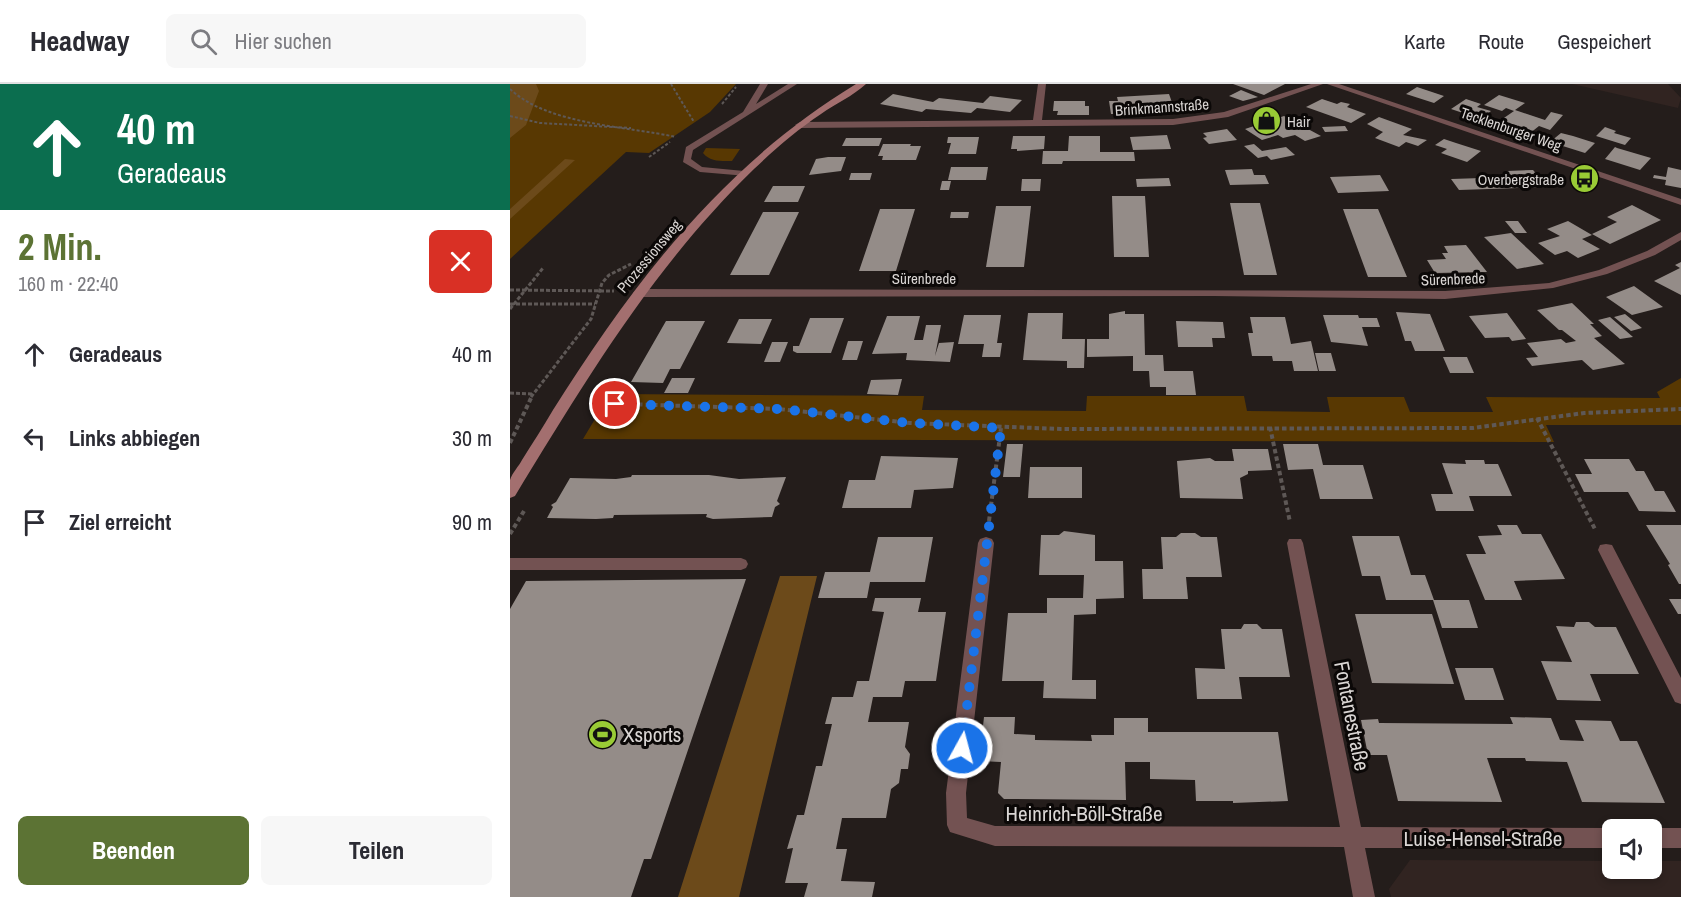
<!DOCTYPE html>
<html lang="de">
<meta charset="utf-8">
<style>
:root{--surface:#fff;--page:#f7f7f7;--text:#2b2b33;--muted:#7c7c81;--line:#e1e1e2;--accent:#5c7334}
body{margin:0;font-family:"Archivo Narrow",sans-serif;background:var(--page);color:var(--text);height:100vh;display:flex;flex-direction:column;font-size:22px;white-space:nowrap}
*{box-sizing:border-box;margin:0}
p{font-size:20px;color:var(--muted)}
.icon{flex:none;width:33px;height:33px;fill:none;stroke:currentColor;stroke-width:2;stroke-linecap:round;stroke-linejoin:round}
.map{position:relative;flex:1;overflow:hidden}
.sheet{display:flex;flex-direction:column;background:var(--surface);width:510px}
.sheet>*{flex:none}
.guide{background:#0b6e4f;color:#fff;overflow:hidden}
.fabs{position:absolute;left:1092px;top:735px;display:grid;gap:12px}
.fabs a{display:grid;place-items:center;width:60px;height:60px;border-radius:9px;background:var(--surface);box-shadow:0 3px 9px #0003;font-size:30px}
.pin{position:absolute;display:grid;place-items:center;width:51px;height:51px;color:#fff;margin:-26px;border:3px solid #fff;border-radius:50%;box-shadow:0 2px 6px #0007}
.me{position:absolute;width:66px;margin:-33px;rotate:7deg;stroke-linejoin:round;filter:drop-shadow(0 0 4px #0008)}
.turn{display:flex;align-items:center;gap:21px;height:126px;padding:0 18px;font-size:27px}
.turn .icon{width:78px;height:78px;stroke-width:2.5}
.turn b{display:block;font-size:42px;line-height:51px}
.round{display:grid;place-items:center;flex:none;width:63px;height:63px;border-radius:9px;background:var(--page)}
.head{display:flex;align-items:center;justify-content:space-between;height:102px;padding:0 18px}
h1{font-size:36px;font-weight:700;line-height:45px;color:var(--accent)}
.primary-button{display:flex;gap:12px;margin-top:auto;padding:12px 18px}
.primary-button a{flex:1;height:69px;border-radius:9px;background:var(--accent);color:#fff;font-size:24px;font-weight:700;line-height:69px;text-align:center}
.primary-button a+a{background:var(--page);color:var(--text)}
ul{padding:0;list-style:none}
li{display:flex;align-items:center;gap:18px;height:84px;padding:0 18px}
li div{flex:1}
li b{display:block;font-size:22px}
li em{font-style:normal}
header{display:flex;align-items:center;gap:36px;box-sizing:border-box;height:84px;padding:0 30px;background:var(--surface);border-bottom:2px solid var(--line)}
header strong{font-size:28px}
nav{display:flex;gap:33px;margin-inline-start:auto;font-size:21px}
.search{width:420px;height:54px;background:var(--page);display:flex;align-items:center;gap:15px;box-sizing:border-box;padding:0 21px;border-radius:9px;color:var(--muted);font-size:22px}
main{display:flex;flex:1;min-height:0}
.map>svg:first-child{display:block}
.built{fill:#312421}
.green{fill:#583802}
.forest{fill:#6c4a1a}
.building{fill:#948c88}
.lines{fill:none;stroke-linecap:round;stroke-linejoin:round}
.path-far2{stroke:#5e5856;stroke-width:2;stroke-dasharray:3 2;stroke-linecap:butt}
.path-far1{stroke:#5e5856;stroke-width:3;stroke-dasharray:4 2;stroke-linecap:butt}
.path{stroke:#5e5856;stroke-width:4;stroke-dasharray:4.5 3;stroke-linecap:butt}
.lane{fill:#735252;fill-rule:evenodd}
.street{fill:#735252;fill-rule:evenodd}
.secondary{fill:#a36f6f;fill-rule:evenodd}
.route{stroke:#1a73e8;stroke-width:10;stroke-dasharray:0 18}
.labels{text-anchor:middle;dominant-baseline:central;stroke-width:6;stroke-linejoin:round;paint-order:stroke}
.far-street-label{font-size:15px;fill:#dad6d4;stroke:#0b0807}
.far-poi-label{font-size:15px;fill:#dad6d4;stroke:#0b0807;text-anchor:start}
.near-street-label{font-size:21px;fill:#dad6d4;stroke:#0b0807}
.near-poi-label{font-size:21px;fill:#dad6d4;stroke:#0b0807;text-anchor:start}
</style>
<header>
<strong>Headway</strong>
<div class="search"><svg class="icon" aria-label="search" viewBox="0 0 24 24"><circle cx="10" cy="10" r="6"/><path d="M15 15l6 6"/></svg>Hier suchen</div>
<nav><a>Karte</a><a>Route</a><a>Gespeichert</a></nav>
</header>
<main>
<section class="sheet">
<div class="guide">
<div class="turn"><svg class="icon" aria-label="ahead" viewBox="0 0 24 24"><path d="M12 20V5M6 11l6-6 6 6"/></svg><div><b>40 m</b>Geradeaus</div></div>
</div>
<div class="head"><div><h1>2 Min.</h1><p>160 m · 22:40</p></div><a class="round" style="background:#d93025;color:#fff"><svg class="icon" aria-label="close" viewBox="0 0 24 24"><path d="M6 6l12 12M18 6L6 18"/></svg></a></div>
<ul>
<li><svg class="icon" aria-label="ahead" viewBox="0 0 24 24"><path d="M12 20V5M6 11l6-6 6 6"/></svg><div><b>Geradeaus</b></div><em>40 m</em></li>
<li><svg class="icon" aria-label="left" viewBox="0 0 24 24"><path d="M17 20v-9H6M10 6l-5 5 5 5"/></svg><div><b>Links abbiegen</b></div><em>30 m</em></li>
<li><svg class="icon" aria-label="arrive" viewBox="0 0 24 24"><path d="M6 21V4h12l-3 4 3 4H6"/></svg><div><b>Ziel erreicht</b></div><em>90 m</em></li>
</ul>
<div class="primary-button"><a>Beenden</a><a>Teilen</a></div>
</section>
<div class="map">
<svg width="1171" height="813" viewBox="0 0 1171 813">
<rect width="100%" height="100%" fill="#241d1b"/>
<!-- built -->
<path class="built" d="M1062,0H1158L1171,14L1168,24Z
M900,776L1102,777V784H1142V777H1171V813H881L879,805Z"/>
<!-- green -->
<path class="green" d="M0,0H226L200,28L139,69L116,68L0,175Z
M196,64L230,65L222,77C211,77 200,78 193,69Z
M1171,294V341H1036L1044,358L73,355L100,310L414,312L412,326L576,327L577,312H734L737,327L820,328L817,313H894L900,328H983L976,313L1150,314L1147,308Z"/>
<!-- forest -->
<path class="forest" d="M0,0H26L29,7L16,41L0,54Z
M55,75L65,76L0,135V125Z
M270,492H307L229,813H168Z"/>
<!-- building -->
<path class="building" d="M723,0H775L754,11Z
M907,3L934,12L924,19L896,10Z
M731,6L748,13L733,17L719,12Z
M383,10L423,18L429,14L473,19L480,12L512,16L500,28L467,24L461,29L416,25L412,28L370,20Z
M659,10L664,24L640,25L641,30H601L599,17H608L607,13Z
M989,11L1015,19L1005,26L1035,36L1041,28L1053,31L1040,46L1029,42L1019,50L992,42L997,38L991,36L1004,27L996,24L992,27L974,21Z
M812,15L827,20L831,18L840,20L837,23L856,30L841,39L796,23Z
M956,15L971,20L967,23L981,27L971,35L941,25Z
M544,17H575V22H579V31H547L548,27H543Z
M774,32L811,52L795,57L785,51L773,54L768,51L752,56L735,45Z
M869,33L902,45L893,51L917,56L908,62L896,58L889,63L865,54L873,48L857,40Z
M835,42L838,47L815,48L812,43Z
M1095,43L1106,47L1104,49L1121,54L1115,61L1086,52Z
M717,45L727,56L699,60L693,54L697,53L693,49Z
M1051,49L1063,52L1085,59L1075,69L1040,58Z
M657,51L661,65L623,66L620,53Z
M503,52H535L534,65L507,67V65H501Z
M559,52H590V68H624L625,77H553L552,80H532L533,67H558Z
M438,53H469L466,70H438L441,59H437Z
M336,54H372L369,62H332Z
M934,55L946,59L971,67L957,78L931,69L937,65L925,61Z
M373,60H401L400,62H411L406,76H372L373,72H368Z
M744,60L752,67L776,63L785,71L761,76L757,72L748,74L734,62Z
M1105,63L1107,64L1141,74L1130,86L1095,75Z
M318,73H336L331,87L299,91L306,75Z
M441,83H478L476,96H438Z
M1158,83L1171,86V104L1155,101L1156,96L1143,94L1144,91L1156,93Z
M742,85L744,91H755L759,100L720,101L715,86Z
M1023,86L1038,103L949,106L941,95L1002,93L997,87Z
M341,89H362L360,96H339Z
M870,91L879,107L828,109L820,93Z
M659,94L661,102L627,103L626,95Z
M512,95H531L530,107H511Z
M432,97H441L439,106H430Z
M263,102H295L288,118H254Z
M602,112H635L639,173H604Z
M720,119H750L767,191H734Z
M1122,121L1151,136L1100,160L1082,150L1107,138L1097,133Z
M486,122H521L514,183H476Z
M370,125H405L386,187H349Z
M833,125H868L897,193H858Z
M253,128H289L259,191H220Z
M441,128H459L458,134H440Z
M995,137H1008L1017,149H1005Z
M1058,137L1082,151L1072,155L1090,165L1068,174L1057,167L1045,171L1028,159L1050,152L1037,145Z
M1001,149L1034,180L1007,185L974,153Z
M956,161L977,188L925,189L917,176L936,175L932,169H938L934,162Z
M1171,178V211L1144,197L1170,184L1165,181Z
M1124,202L1153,223L1122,231L1096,213Z
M1062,219L1084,240H1080L1092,252L1084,254L1115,280L1083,286L1072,276L1022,282L1016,274L1028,273L1017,259L1051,255L1056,259L1066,257L1052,246H1049L1027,226Z
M615,227V230H634L635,271H653L654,287H683L686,311H656V303H640L639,287H623V272L577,273V255H599V230Z
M886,228L920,230L935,267H905L901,257H895Z
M518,229H553L552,255H575L574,284H557V277L513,276Z
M997,229L1016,255L1002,257L999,253L975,254L959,232Z
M1115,230L1132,244L1121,247L1104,233Z
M454,231H491L487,259H492L490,273H472L474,260H448Z
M813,231H848L849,234H867L870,243H852L858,262L821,258Z
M377,232H410L404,256H413L416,241H431L425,272L429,259L444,258L440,278L396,276L397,269L362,270Z
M740,233H775L781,260L801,257L808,287H784L782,277H763L762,272H742L738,249H743Z
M1100,233L1123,253L1110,255L1088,236Z
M300,234H334L321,269H287L283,267V262H289Z
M229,235H262L251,260L217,259Z
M156,237H195L170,285H160L153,299L121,298Z
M666,237L713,238L715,254H702L703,263H668Z
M338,257H353L347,276H332Z
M262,258H278L270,278H254Z
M805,269H821L826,287H809Z
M933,273H957L964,289H940Z
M162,294H185L178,309H154Z
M392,295L388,311L357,310L361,296Z
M497,360H513L510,393H493Z
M773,360H808L813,381H853L863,415H810L803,385L778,386Z
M722,365H758L762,386L738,387V390L730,394L733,415L670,414L667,377L700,374L705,377H724Z
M371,372L448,374L443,404L404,406L401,424H332L339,396H365Z
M1074,375H1119L1126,387H1134L1145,407H1154L1166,428L1129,427L1118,408H1074L1065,390H1082Z
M955,376H974L975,380H988L1002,412H959L964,427H926L921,410H943L932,379L956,380Z
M520,383H572V414H518Z
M122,391H199L229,395L276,393L267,417L270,420L265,423L262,433L203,435L196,433L197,430L104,431L103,434L86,435L37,434L43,423L41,421L46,418L60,394L106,395L121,393Z
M987,441H1007L1012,450H1031L1055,495L1004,497L1012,516H975L956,470H976L968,452L992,451Z
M1136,441H1171V500H1169L1158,481L1160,480Z
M554,447L585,451V477H613L614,514L586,515V530L564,531L562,596H586V615L533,614L534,597H492L498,529H537V514H573L574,491H529L531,451H549Z
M671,449H685L691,453H707L712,493H676L678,515H633L632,485H653L651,453H666Z
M842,452H889L901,491H915L924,516H876L870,492H852Z
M368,453H423L415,498H360L357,514H308L315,488H360Z
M236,495L141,775H134L121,813H0V525L16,497Z
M365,514H411L408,528H436L426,597H395L392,613H363L358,638H399L395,663L400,670L398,685H391L389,699L381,705L376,734H332L326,765H337L331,797L365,798L362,813H294L298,799H275L283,764L277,765L287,731H294L306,682H312L322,640H315L322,613H343L347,597H359L374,528L362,527Z
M1159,515H1171V530H1168Z
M923,516H959L968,544H932Z
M845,530H922L944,600L862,599Z
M1066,538H1079L1085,543H1106L1129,590H1080L1091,617L1047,616L1031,577L1062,578L1046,542L1064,543Z
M734,540H747L752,545H772L780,593H729L732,615H687L685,584L715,585L711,545H731Z
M945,584H983L994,616H955Z
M474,633H505L504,650L525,651V656L582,657L581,651H604V634H638V648H768L778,717L723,719V717H686L685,696L640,695V678H615L616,716L494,715L488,709L491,678L469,677Z
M1000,633L1041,634L1050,656L1074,657L1065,636L1101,637L1110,657H1127L1155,719L1072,718L1057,678L1016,677L1015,674H977L992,718L888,717L877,671H858L851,636L868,635L869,639L1003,640Z"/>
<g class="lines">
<!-- path-far2 -->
<path class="path-far2" d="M161,0L184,38
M0,5C38,41 116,42 166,53
M212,20L226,3
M0,32L30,39L121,44
M139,73L160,58"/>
<!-- path-far1 -->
<path class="path-far1" d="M0,206L104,207
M0,220H85
M0,225L33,184
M0,309L23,310
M21,313L81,235L92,199L99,191L121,180"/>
<!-- path -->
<path class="path" d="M83,319L269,325L400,339L551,345L963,344L1074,329L1171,325
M1027,334L1086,447
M760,343L780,438
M0,359L22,312
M479,437L491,344
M0,450L14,427"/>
<!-- lane -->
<path class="lane" d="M250,0H258L246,20L278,0H287L183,66L181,75L192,83L234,87L237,88V92L190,88L173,78L176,63L233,28Z
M0,474H231L236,476L238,480L236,484L231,486H0Z"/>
<!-- street -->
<path class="street" d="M528,0H536L532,36L663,35L714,28L801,0H813L718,33L663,41L290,44L285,41L290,38L523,36Z
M817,0H829L1171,115V121Z
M1171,148V156L1145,171L1097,190L1043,204L935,215L704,212L129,213L123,209L129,205L935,207L1039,199L1089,186L1137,167Z
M476,453L482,455L484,459L456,709L457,734L485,742L830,743L777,459L779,455H791L793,459L851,743L1102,744L1106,746H1102V764H855L865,813H843L834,763L485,762L440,748L437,741L436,709L468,459L470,455Z
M1096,460L1102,461L1171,594V620L1165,618L1088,466L1090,461Z
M1142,744H1171V764H1142V746H1138Z"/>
<!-- secondary -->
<path class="secondary" d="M346,0H356C343,12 325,20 311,30C287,46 265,65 244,85C144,182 77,294 5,412L0,414C0,408 0,401 0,396C2,389 9,382 12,376C22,360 33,343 43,326C125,196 213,81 346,0Z"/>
</g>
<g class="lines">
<!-- route -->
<path class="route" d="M105,320L270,325L400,339L491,344L452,664"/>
</g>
<!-- icons -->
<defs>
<symbol id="shop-disc" viewBox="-11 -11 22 22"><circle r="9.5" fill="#99cb35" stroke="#0b0807"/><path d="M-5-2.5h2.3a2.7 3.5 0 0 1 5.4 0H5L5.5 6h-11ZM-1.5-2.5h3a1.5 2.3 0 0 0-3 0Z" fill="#111"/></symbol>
<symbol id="bus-disc" viewBox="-11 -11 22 22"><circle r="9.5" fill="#99cb35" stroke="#0b0807"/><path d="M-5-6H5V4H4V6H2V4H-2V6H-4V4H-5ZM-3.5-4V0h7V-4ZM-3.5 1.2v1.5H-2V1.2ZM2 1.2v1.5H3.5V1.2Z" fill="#111"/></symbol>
<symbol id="stadium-disc" viewBox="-11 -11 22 22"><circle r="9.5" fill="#99cb35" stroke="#0b0807"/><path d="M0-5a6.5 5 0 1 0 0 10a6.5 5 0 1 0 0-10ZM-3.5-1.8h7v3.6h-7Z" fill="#111"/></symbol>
</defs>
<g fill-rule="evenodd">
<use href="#shop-disc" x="740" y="20" width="33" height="33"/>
<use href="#bus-disc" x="1058" y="78" width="33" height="33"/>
<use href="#stadium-disc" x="76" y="634" width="33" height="33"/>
</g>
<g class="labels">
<!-- far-street labels -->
<g class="far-street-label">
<text transform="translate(652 23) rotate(-4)">Brinkmannstraße</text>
<text transform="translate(1001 45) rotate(19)">Tecklenburger Weg</text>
<text transform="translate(139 172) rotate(-50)">Prozessionsweg</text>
<text x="414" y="194">Sürenbrede</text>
<text transform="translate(943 195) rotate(-2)">Sürenbrede</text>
</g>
<!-- far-poi labels -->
<g class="far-poi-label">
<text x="777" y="37">Hair</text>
<text x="1054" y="95" text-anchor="end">Overbergstraße</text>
</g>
<!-- near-street labels -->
<g class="near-street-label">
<text transform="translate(842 632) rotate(79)">Fontanestraße</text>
<text x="574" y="729">Heinrich-Böll-Straße</text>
<text x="973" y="754">Luise-Hensel-Straße</text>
</g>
<!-- near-poi labels -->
<g class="near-poi-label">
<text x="113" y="650">Xsports</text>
</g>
</g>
</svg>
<div class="fabs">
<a><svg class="icon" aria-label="sound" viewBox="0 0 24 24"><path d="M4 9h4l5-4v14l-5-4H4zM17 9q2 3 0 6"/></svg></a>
</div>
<div class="pin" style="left:105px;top:320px;background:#d93025"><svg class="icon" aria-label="arrive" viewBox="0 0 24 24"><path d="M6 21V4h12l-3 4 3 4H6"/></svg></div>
<svg class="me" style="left:452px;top:664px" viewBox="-20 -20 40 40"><circle r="17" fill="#1a73e8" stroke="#fff" stroke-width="3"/><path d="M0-11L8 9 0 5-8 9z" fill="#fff"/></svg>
</div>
</main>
